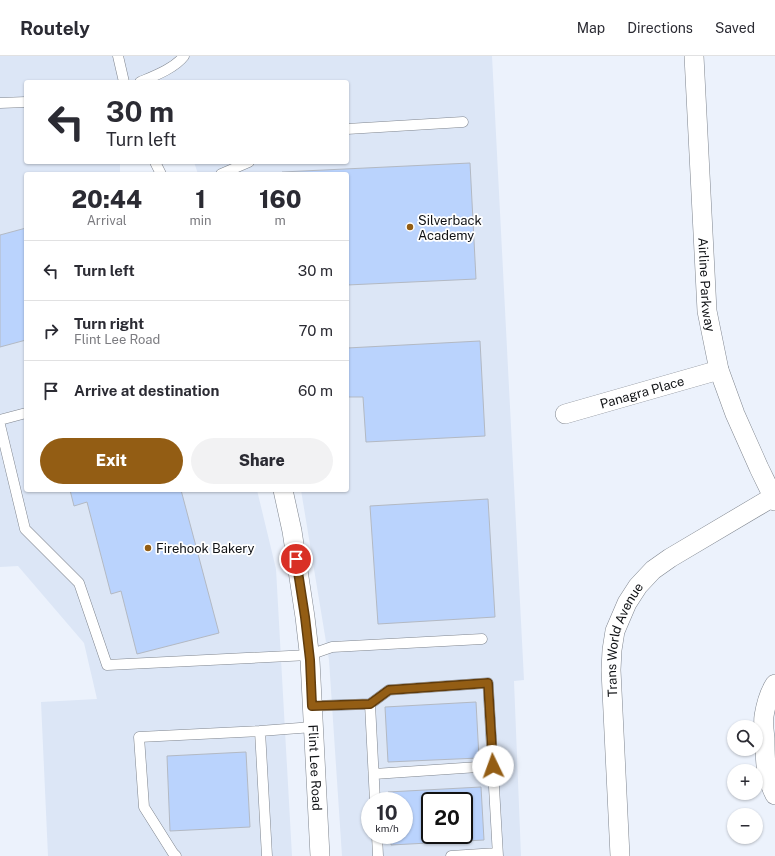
<!DOCTYPE html>
<meta charset="utf-8">
<style>
:root{--surface:#fff;--page:#f2f2f3;--text:#2b2b33;--muted:#7c7c81;--line:#e1e1e2;--accent:#935d14}
body{margin:0;font-family:"Public Sans",sans-serif;background:var(--page);color:var(--text);height:100vh;display:flex;flex-direction:column;font-size:15px;white-space:nowrap}
*{box-sizing:border-box;margin:0}
p{font-size:13px;color:var(--muted)}
.icon{flex:none;width:22px;height:22px;fill:none;stroke:currentColor;stroke-width:2;stroke-linecap:round;stroke-linejoin:round}
.map{position:relative;flex:1;overflow:hidden}
.details{position:absolute;left:24px;top:116px;width:325px;height:320px;display:flex;flex-direction:column;background:var(--surface);border-radius:4px;box-shadow:0 1px 3px #0004}
.details>*{flex:none}
.banner{position:absolute;left:24px;top:24px;width:325px;height:84px;border-radius:4px;box-shadow:0 1px 3px #0004;background:#fff;color:var(--text);overflow:hidden}
.buttons{position:absolute;left:727px;top:664px;display:grid;gap:8px}
.buttons a{display:grid;place-items:center;width:36px;height:36px;border-radius:50%;background:var(--surface);box-shadow:0 1px 3px #0004;font-size:20px}
.speed{position:absolute;left:361px;top:736px;display:flex;gap:8px;font-size:20px;font-weight:700;text-align:center}
.speed>*{display:grid;place-content:center;width:52px;height:52px;border-radius:50%;background:var(--surface);box-shadow:0 1px 3px #0004;line-height:1}
.speed small{font-size:10px;font-weight:400}
.speed .limit{border:2px solid #111;border-radius:6px;background:#fff;color:#111}
.pin{position:absolute;display:grid;place-items:center;width:34px;height:34px;color:#fff;margin:-17px;border:2px solid #fff;border-radius:50%;box-shadow:0 1px 4px #0007}
.me{position:absolute;width:44px;margin:-22px;rotate:357deg;stroke-linejoin:round;filter:drop-shadow(0 0 3px #0008)}
.turn{display:flex;align-items:center;gap:14px;height:84px;padding:0 16px;font-size:18px}
.turn .icon{width:52px;height:52px;stroke-width:2.5}
.turn b{display:block;font-size:28px;line-height:34px}
.eta{display:flex;justify-content:space-evenly;align-items:center;height:68px;text-align:center}
.eta b{font-size:24px;font-weight:800;line-height:28px}
.action{display:flex;gap:8px;margin-top:auto;padding:8px 16px}
.action a{flex:1;height:46px;border-radius:24px;background:var(--accent);color:#fff;font-size:16px;font-weight:800;line-height:46px;text-align:center}
.action a+a{background:var(--page);color:var(--text)}
ul{padding:0;list-style:none}
li{display:flex;align-items:center;gap:12px;height:60px;padding:0 16px;border-top:1px solid var(--line)}
li div{flex:1}
li b{display:block;font-size:15px}
li em{font-style:normal}
header{display:flex;align-items:center;gap:24px;box-sizing:border-box;height:56px;padding:0 20px;background:var(--surface);border-bottom:1px solid var(--line)}
header strong{font-size:19px}
nav{display:flex;gap:22px;margin-inline-start:auto;font-size:14px}
.map>svg:first-child{display:block}
.built{fill:#dce6f6;fill-rule:evenodd}
.building{fill:#bad3fd;stroke:#b3b9c3;fill-rule:evenodd}
.lines{fill:none;stroke-linecap:round;stroke-linejoin:round}
.service-casing{stroke:#7f858e;stroke-width:11}
.minor-casing{stroke:#7f858e;stroke-width:20}
.service{stroke:#fff;stroke-width:10}
.minor{stroke:#fff;stroke-width:19}
.route-casing{stroke:#603c0d;stroke-width:10}
.route{stroke:#935d14;stroke-width:7}
.poi-dot{fill:#935d14;stroke:#fff;stroke-width:1.5}
.labels{text-anchor:middle;dominant-baseline:central;stroke-width:3.5;stroke-linejoin:round;paint-order:stroke}
.poi-label{font-size:13px;fill:#101215;stroke:#fff;text-anchor:start}
.street-label{font-size:13px;fill:#101215;stroke:#fff}
</style>
<header>
<strong>Routely</strong>
<nav><a>Map</a><a>Directions</a><a>Saved</a></nav>
</header>
<div class="map">
<svg width="775" height="800" viewBox="0 0 775 800">
<rect width="100%" height="100%" fill="#ecf2fc"/>
<!-- built -->
<path class="built" d="M0,0H492L524,624L514,625L521,800H342L329,604L301,434H347V118H198L194,106H347V26H26V106H120V118H26V434H257L276,513L292,800H48L41,646L97,643L84,587L18,510L0,511ZM370,745H404V779H370ZM430,745H464V779H430Z"/>
<!-- building -->
<path class="building" d="M470,107L476,223L347,229V118H282V116Z
M26,172V284L0,291V179Z
M480,285L485,380L366,386L363,341H347V292Z
M70,434H181L219,577L137,598L121,535L111,538L87,446L74,450Z
M488,443L495,561L378,568L370,450Z
M476,646L479,702L388,706L385,651Z
M246,696L250,771L170,775L167,700Z
M481,731L484,784L391,789V779H404V745H389L388,736ZM430,745H464V779H430Z"/>
<g class="lines">
<defs>
<path id="service" d="M118,0L124,26
M140,26C154,20 175,12 184,0
M0,47L26,46
M347,73L463,66
M155,106L161,118
M221,118L249,106
M0,364L26,357
M0,369L25,473L79,527L107,609L309,599L332,591L482,583
M370,648L389,634L488,627L498,800
M312,650L370,648L375,745
M374,718L493,710
M377,779L378,800
M176,800L173,797L144,751L139,681L260,675
M267,800L260,675L313,671
M451,800L497,797"/>
<g id="minor">
<path id="s1" d="M694,0L707,255L719,314L735,358L759,412L775,445"/>
<path id="s2" d="M565,358L719,314"/>
<path id="s3" d="M283,434L292,475L305,561L310,604L320,800"/>
<path d="M775,628C769,637 766,648 764,660C763,667 764,674 765,682C765,703 765,720 775,739"/>
<path id="s4" d="M620,800L611,614L612,594L615,575L627,547L638,530L653,514L670,502L773,441"/>
</g>
</defs>
<!-- service casing -->
<use href="#service" class="service-casing"/>
<!-- minor casing -->
<use href="#minor" class="minor-casing"/>
<!-- service -->
<use href="#service" class="service"/>
<!-- minor -->
<use href="#minor" class="minor"/>
</g>
<g class="lines">
<defs>
<path id="route" d="M296,503L305,561L310,604L312,650L370,648L389,634L488,627L493,710"/>
</defs>
<!-- route casing -->
<use href="#route" class="route-casing"/>
<!-- route -->
<use href="#route" class="route"/>
</g>
<!-- markers -->
<g class="poi-dot">
<circle cx="410" cy="171" r="4"/>
<circle cx="148" cy="492" r="4"/>
</g>
<g class="labels">
<!-- poi labels -->
<g class="poi-label">
<text x="418" y="164">Silverback<tspan x="418" dy="15">Academy</tspan></text>
<text x="156" y="492">Firehook Bakery</text>
</g>
<!-- street labels -->
<g class="street-label">
<text stroke="none"><textPath href="#s1" startOffset="229">Airline Parkway</textPath></text>
<text stroke="none"><textPath href="#s2" startOffset="80">Panagra Place</textPath></text>
<text stroke="none"><textPath href="#s4" startOffset="219">Trans World Avenue</textPath></text>
<text stroke="none"><textPath href="#s3" startOffset="280">Flint Lee Road</textPath></text>
</g>
</g>
</svg>
<div class="buttons">
<a><svg class="icon" aria-label="search" viewBox="0 0 24 24"><circle cx="10" cy="10" r="6"/><path d="M15 15l6 6"/></svg></a>
<a>+</a>
<a>−</a>
</div>
<div class="speed"><div>10<small>km/h</small></div><div class="limit">20</div></div>
<div class="pin" style="left:296px;top:503px;background:#d93025"><svg class="icon" aria-label="arrive" viewBox="0 0 24 24"><path d="M6 21V4h12l-3 4 3 4H6"/></svg></div>
<svg class="me" style="left:493px;top:710px" viewBox="-20 -20 40 40"><circle r="19" fill="#fff"/><path d="M0-13L10 11 0 6-10 11z" fill="#935d14"/></svg>
<div class="banner">
<div class="turn"><svg class="icon" aria-label="left" viewBox="0 0 24 24"><path d="M17 20v-9H6M10 6l-5 5 5 5"/></svg><div><b>30 m</b>Turn left</div></div>
</div>
<section class="details">
<div class="eta">
<div><b>20:44</b><p>Arrival</p></div>
<div><b>1</b><p>min</p></div>
<div><b>160</b><p>m</p></div>
</div>
<ul>
<li><svg class="icon" aria-label="left" viewBox="0 0 24 24"><path d="M17 20v-9H6M10 6l-5 5 5 5"/></svg><div><b>Turn left</b></div><em>30 m</em></li>
<li><svg class="icon" aria-label="right" viewBox="0 0 24 24"><path d="M7 20v-9h11M14 6l5 5-5 5"/></svg><div><b>Turn right</b><p>Flint Lee Road</p></div><em>70 m</em></li>
<li><svg class="icon" aria-label="arrive" viewBox="0 0 24 24"><path d="M6 21V4h12l-3 4 3 4H6"/></svg><div><b>Arrive at destination</b></div><em>60 m</em></li>
</ul>
<div class="action"><a>Exit</a><a>Share</a></div>
</section>
</div>
